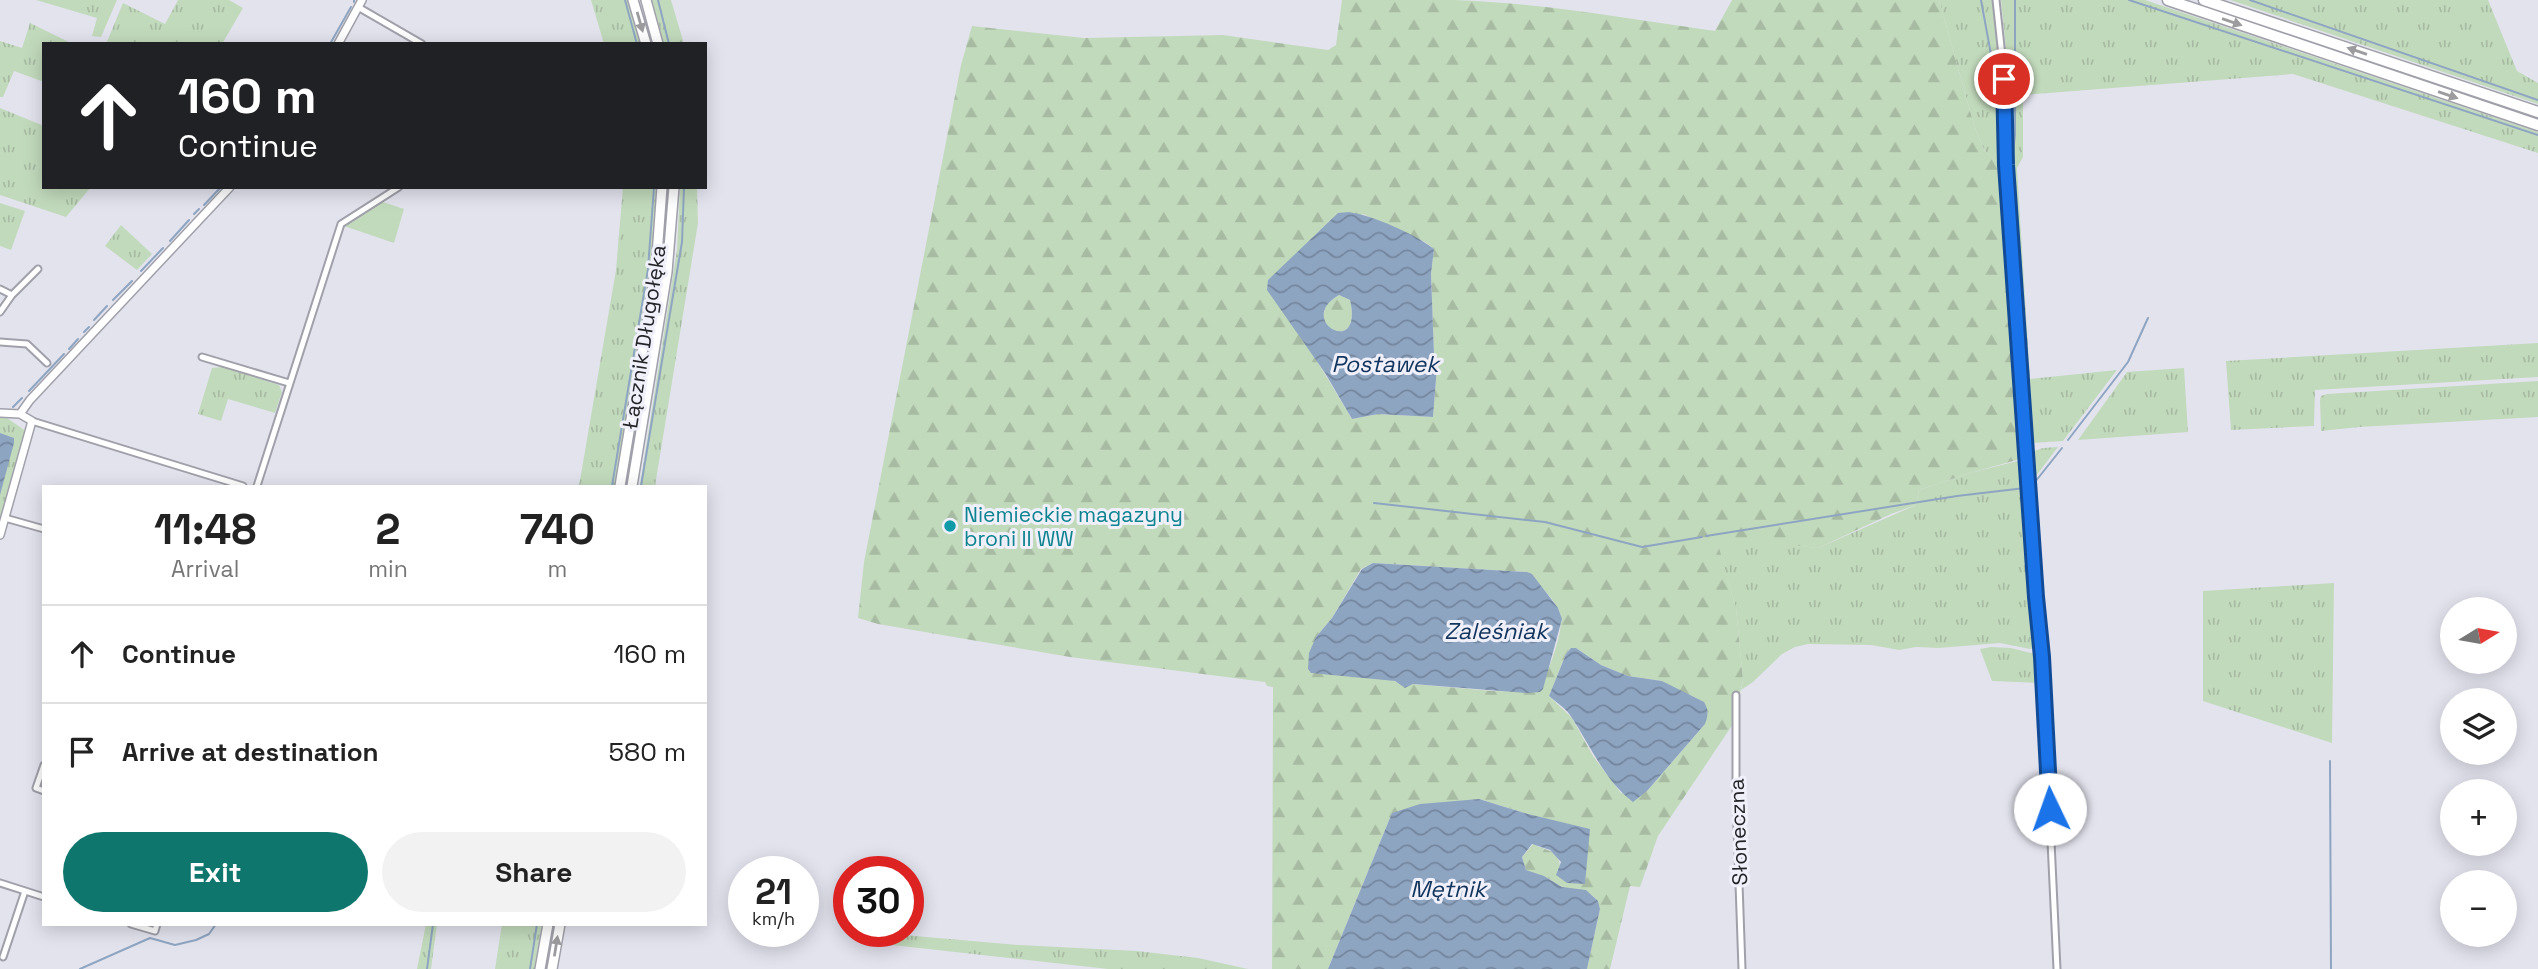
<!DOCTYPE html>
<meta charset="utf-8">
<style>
:root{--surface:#fff;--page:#f2f2f2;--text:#222;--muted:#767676;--line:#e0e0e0;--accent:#0f766e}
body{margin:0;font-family:"Space Grotesk",sans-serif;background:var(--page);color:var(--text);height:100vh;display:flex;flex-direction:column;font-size:26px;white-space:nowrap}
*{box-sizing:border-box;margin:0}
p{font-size:23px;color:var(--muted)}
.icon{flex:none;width:38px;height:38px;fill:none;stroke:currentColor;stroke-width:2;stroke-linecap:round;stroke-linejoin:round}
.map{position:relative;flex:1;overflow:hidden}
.drawer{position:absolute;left:42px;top:485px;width:665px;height:441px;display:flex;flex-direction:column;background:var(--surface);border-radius:0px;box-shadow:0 4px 18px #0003}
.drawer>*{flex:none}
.hud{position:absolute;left:42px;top:42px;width:665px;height:147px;border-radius:0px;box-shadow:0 4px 18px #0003;background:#202124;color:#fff;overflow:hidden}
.needle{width:46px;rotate:79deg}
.tools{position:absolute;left:2440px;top:597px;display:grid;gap:14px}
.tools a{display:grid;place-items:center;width:77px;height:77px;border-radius:50%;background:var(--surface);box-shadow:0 4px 18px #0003;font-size:35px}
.speed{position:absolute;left:728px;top:856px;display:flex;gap:14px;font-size:35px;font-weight:700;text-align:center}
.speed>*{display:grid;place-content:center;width:91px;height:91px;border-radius:50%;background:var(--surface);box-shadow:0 4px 18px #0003;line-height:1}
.speed small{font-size:18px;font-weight:400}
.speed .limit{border:10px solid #d22;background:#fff;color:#111}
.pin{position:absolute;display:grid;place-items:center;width:60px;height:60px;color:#fff;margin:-30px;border:4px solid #fff;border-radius:50%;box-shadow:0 2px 7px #0007}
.me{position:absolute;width:77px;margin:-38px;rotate:357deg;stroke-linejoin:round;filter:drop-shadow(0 0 5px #0008)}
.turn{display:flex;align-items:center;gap:24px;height:147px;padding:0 21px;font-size:32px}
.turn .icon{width:91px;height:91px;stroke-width:2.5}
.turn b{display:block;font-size:49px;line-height:60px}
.eta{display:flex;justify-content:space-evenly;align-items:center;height:119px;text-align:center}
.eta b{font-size:42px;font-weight:800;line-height:49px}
.cta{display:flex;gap:14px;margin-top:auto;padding:14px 21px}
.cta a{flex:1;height:80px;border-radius:42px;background:var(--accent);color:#fff;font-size:28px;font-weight:800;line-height:80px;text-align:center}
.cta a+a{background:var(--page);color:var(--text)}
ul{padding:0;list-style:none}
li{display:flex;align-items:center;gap:21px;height:98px;padding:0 21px;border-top:2px solid var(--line)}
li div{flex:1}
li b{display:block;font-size:26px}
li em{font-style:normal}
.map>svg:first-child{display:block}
.grass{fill:url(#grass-tufts)}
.forest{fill:url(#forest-firs);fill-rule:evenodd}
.green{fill:#c2dabc}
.water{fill:url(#water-waves);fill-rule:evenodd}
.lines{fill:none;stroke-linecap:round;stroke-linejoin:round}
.stream{stroke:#8ea5c2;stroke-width:2}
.minor-casing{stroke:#a0a0aa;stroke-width:9}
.tertiary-casing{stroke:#a0a0aa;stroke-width:10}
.primary-casing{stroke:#a0a0aa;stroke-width:12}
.motorway-casing{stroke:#a0a0aa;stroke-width:13}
.minor{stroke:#fff;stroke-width:5}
.tertiary{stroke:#fff;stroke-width:7}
.primary{stroke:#fff;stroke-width:9}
.motorway{stroke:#fff;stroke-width:10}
.oneway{fill:#9c9c9e}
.route-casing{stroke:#114b97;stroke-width:18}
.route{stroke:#1a73e8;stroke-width:12}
.culture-dot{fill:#0f9aa8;stroke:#f0f0fb;stroke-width:2.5}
.labels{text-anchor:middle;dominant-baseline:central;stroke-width:6;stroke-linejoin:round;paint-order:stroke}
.street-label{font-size:21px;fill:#242428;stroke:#f0f0fb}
.culture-label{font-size:21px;fill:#0d838f;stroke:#f0f0fb;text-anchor:start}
.water-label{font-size:23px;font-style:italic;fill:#12335b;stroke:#f0f0fb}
</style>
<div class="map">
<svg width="2538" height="969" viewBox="0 0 2538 969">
<defs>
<pattern id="grass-tufts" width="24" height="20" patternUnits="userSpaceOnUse" patternTransform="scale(1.75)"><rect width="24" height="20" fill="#c2dabc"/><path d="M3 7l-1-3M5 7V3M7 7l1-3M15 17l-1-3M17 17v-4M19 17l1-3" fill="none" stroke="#a7bba2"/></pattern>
<pattern id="forest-firs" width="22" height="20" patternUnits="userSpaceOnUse" patternTransform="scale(1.75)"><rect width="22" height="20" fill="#c2dabc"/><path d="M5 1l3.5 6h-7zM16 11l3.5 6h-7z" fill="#a7bba2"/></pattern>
<pattern id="water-waves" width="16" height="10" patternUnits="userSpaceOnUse" patternTransform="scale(1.75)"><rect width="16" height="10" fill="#8ea5c2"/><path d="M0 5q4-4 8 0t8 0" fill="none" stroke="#74869e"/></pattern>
</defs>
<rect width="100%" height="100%" fill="#e3e3ee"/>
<!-- grass -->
<path class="grass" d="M36,0H117L101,37L92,36L97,18Z
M178,0H229L243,8L222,44H106L123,3L165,24Z
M591,0H628L640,44H604Z
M652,0H671L684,44H664Z
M1939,0H1993L2002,102L2004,163L2002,167L1984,150L1974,125Z
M2001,0H2145L2538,132V153L2293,74L2023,95V157L2017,168L2009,165V78Z
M2230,0H2488L2517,71L2538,83V104Z
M30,23L73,44H44V82L14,71L3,97H0V41L22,48Z
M0,108L44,126V187H91L66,217L0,195Z
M623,187H656L655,229L650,266L615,486H579L616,270Z
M680,187H697L698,223L655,486H640L677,250Z
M0,203L25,211L11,250L0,246Z
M121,225L152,254L137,270L105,246Z
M2538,343V377L2315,390L2314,426L2231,430L2226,361Z
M223,367L279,385L282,392L275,413L228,399L221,421L198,414L212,368Z
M2184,368L2188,432L2078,440L2127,372Z
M2117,370L2063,441L2032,443L2030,379Z
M2538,381V417L2359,427L2321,431L2320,399L2321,396L2327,394Z
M0,418H7L27,432L0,526Z
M2058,447L2036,476L2033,477L2031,452L2043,448Z
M2025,459L2027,488L2023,489V497L2027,500L2036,647L2030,649L2000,643L1939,648L1916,647L1899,650L1871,645L1808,644L1795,647L1782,654L1753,682L1741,690L1743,680L1736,608L1715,536L1818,548L1916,505L1919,490L1970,473Z
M2334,583L2332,743L2203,701V591Z
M1991,647L2011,648L2035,654L2038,683L1992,681L1980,649Z
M426,924H437L431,969H417Z
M502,924H542L534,969H495Z
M869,932L1019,945L1137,951L1198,958L1248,969H1108L865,942Z"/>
<!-- forest -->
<path class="forest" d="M1342,0C1379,0 1417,0 1454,0C1542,3 1629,19 1715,31L1732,0H1939L1974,125L1984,150L2001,166L2004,163L2017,168L2030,379L2031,456L1970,473L1919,490L1916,505L1891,514L1818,548L1716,537L1736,608L1743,680L1733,724L1658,836L1640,887L1630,886L1610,969H1587L1600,909C1595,888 1579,892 1563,887C1555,884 1550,878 1542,876C1536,874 1532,874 1526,870L1522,857L1533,844C1544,850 1559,850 1560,866L1557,871L1585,884L1528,814L1479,799L1392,813L1328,969H1272L1273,687L1267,686L1265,682L1070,657L878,624L858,618L864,562L961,65L972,26L1084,38L1223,35L1328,50L1336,45ZM1363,214L1425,242L1434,249L1431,274L1434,354L1437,367L1433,417L1378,414L1352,419L1268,280ZM1373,563L1527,572C1537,583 1553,597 1559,611C1567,629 1546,673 1540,692L1493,691L1413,684L1405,687L1316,637L1332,618L1361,569ZM1576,648L1601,665L1628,676L1662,681L1705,724L1647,791L1621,793L1593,756L1572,718L1549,696L1566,654L1569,650Z
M1339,295L1350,300C1364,360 1294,321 1339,295Z"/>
<!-- green -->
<path class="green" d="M383,202L404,209L394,243L344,226Z"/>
<!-- water -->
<path class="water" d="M1349,212C1374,216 1415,234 1434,249L1431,274L1434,354L1437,367L1433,417L1378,414L1352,419L1325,373L1267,290L1268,280L1338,213ZM1339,295L1350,300C1364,359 1294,321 1339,295Z
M0,433L14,438V443L0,495Z
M1373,563L1527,572L1532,574L1558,608L1562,619L1543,689L1540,692L1527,693L1413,684L1405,688L1395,681L1311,673L1308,669L1309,653L1316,637L1332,618L1362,569Z
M1571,648H1576L1601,665L1628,676L1662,681L1704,702C1709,710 1708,716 1705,724L1647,791L1633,802C1605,781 1591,747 1572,718C1566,708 1557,703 1549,696L1566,654Z
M1479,799L1528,814L1590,829L1585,884L1567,883L1556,875L1561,862L1550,850L1532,844L1522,857L1526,870L1544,876L1562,887L1586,890L1598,901L1600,909L1587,969H1328L1392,813L1420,804Z"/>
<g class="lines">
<!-- stream -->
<path class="stream" d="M625,0L637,44
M658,0L669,44
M1981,0L1992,60L2002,160
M2129,0L2538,135
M2250,0L2538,100
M354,2V0
M330,44L351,7
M2012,161L2015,135V0
M204,205L221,187
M194,214L199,209
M170,241L189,220
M141,271L163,248
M113,300L132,281
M94,320L107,306
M84,332L89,327
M69,349L78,339
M29,391L64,354
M13,407L22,398
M2068,440L2128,362L2148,318
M612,486L648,269L654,187
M641,486L682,242L684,187
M2031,487L2062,448
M2033,498L2044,624
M1374,503L1545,522L1642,547L1702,537
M1706,536L1957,496L2025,488
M2330,761L2331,969
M80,969L150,938L175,945L196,940L209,934L216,924
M427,969L433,924
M530,969L537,924"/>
<defs>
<path id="minor" d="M1996,0L2003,65L2006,165L2036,597L2042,650L2057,969
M358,7L422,44
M0,289L12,295
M0,312L12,295L38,269
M0,342L27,344L47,363
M202,357L289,383
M32,421L243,486
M257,486L341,224L399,187
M5,518L44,529
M1736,695V798L1742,969
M44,765L36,788L44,791
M0,883L44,897
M131,924L155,931L157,924
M3,957L25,891"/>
<path id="tertiary" d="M338,44L362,0
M0,413L20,414
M20,414L30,400L230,187
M0,535L32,421L20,414"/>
<path id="primary" d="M633,0L646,44
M646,0L658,44
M620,486L656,269L662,187
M632,486L667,272L674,187
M540,969L548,924
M552,969L560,924"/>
<path id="motorway" d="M2168,0L2538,125
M2204,0L2538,112"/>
</defs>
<!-- minor casing -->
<use href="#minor" class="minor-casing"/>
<!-- tertiary casing -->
<use href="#tertiary" class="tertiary-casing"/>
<!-- primary casing -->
<use href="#primary" class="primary-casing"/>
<!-- motorway casing -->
<use href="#motorway" class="motorway-casing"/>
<!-- minor -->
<use href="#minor" class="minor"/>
<!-- tertiary -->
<use href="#tertiary" class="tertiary"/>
<!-- primary -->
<use href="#primary" class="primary"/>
<!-- motorway -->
<use href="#motorway" class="motorway"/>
</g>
<!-- one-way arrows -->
<defs><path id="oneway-solid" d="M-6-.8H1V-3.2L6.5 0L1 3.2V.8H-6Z" transform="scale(1.75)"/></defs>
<g class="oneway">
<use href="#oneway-solid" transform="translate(640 22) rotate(74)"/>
<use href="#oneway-solid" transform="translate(2232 22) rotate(19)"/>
<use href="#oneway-solid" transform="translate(2357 51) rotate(-161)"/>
<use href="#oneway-solid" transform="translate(2448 95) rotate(19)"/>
<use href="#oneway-solid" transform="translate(556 946) rotate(-81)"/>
</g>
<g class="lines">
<defs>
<path id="route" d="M2004,79L2006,165L2036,597L2042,657L2050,809"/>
</defs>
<!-- route casing -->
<use href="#route" class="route-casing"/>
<!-- route -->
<use href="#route" class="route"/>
</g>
<!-- markers -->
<circle class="culture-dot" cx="950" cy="526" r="7"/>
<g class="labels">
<!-- street labels -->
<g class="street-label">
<text transform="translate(644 337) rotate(-81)">Łącznik Długołęka</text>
<text transform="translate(1738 832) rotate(-92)">Słoneczna</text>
</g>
<!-- culture labels -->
<g class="culture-label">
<text x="964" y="514">Niemieckie magazyny<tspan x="964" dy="24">broni II WW</tspan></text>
</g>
<!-- water labels -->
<g class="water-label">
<text x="1385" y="364">Postawek</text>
<text x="1496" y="631">Zaleśniak</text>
<text x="1448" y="889">Mętnik</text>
</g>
</g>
</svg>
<div class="tools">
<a><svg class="needle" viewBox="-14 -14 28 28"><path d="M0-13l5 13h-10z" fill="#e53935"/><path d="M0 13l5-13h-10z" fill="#767676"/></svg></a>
<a><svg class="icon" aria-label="layers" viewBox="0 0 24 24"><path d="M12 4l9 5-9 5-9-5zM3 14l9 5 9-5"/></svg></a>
<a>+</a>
<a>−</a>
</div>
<div class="speed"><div>21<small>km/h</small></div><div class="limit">30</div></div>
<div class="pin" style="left:2004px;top:79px;background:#d93025"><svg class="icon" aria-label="arrive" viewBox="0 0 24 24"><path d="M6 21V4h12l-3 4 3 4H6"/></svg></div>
<svg class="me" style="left:2050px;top:809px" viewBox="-20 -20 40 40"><circle r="19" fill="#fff"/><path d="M0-13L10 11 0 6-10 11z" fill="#1a73e8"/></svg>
<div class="hud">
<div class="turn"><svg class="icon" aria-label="ahead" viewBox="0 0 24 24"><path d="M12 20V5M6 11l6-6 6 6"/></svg><div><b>160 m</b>Continue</div></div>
</div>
<section class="drawer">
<div class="eta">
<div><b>11:48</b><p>Arrival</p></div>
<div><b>2</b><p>min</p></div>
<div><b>740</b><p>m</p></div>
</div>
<ul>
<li><svg class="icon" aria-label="ahead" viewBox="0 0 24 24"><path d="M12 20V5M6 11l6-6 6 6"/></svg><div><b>Continue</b></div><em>160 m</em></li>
<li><svg class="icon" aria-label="arrive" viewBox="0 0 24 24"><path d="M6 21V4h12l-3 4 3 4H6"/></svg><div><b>Arrive at destination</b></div><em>580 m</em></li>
</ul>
<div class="cta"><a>Exit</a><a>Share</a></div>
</section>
</div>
